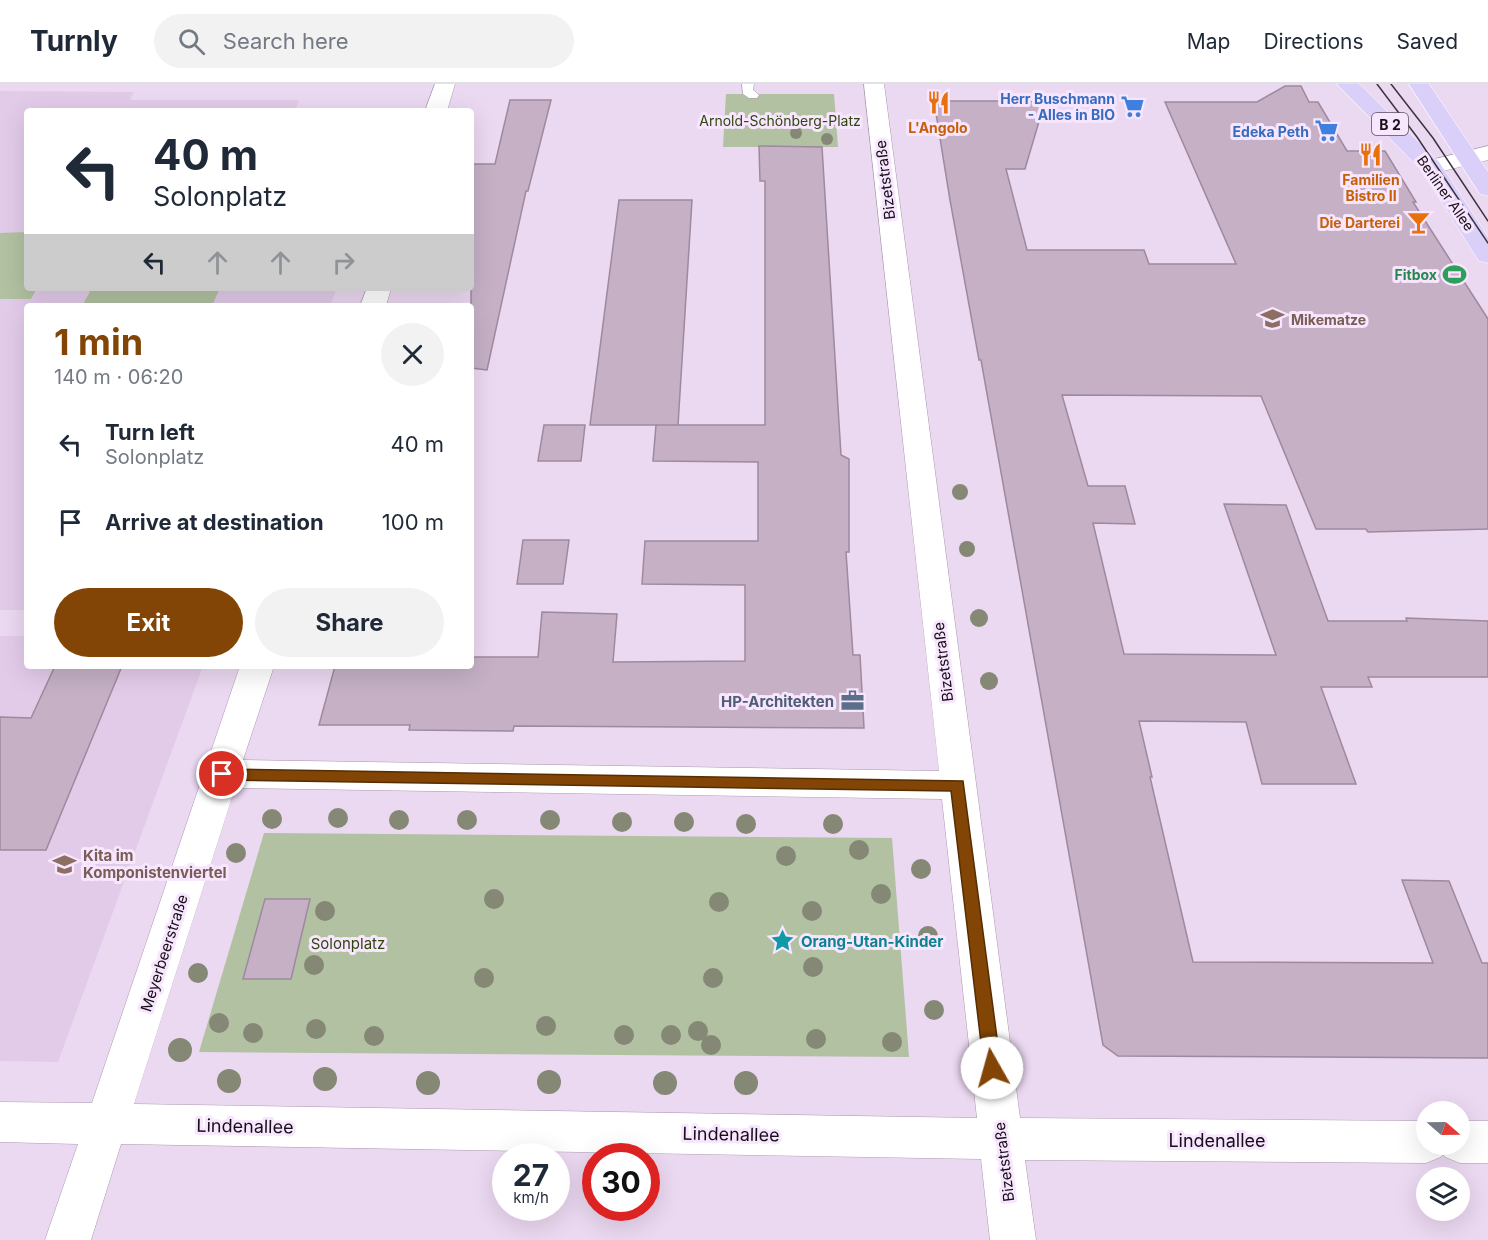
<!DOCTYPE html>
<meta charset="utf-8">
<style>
:root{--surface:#fff;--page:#f2f2f3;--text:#1f2937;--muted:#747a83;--line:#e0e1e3;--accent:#834505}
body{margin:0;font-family:Inter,sans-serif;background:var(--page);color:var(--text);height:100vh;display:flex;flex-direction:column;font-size:22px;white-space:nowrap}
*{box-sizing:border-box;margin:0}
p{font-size:20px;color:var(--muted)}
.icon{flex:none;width:33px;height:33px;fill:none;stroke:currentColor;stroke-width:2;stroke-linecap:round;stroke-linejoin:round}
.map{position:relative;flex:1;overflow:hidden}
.details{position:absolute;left:24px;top:219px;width:450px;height:366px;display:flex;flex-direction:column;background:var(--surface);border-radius:6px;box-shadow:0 6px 24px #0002}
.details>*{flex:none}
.top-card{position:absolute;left:24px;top:24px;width:450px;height:183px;border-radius:6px;box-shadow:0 6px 24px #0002;background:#fff;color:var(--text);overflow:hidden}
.needle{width:39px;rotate:110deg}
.fabs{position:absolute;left:1416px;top:1017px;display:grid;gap:12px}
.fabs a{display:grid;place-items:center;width:54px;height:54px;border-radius:50%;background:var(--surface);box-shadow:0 6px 24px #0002;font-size:30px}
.speed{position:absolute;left:492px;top:1059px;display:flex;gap:12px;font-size:30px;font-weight:700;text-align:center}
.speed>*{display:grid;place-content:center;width:78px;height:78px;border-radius:50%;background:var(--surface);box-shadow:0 6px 24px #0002;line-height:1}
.speed small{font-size:15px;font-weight:400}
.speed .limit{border:9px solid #d22;background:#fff;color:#111}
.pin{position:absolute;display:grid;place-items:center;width:51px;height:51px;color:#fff;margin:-26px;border:3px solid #fff;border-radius:50%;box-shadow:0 2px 6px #0007}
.me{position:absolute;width:66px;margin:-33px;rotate:353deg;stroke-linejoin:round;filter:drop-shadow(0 0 4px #0008)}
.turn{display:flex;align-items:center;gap:21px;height:126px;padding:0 30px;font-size:27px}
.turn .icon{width:78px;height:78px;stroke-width:2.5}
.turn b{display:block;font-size:42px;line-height:51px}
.lanes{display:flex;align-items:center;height:57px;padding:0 30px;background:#0003;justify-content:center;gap:30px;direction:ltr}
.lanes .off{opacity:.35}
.round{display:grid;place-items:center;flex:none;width:63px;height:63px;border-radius:32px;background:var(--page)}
.head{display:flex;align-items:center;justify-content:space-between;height:102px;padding:0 30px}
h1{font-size:36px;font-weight:700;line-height:45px;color:var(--accent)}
.cta{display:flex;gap:12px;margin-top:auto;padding:12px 30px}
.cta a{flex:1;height:69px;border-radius:36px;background:var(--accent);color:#fff;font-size:24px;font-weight:700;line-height:69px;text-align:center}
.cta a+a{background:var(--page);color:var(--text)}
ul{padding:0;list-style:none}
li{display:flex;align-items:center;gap:18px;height:78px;padding:0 30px}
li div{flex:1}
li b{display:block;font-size:22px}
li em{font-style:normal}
header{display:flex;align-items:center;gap:36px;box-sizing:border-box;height:84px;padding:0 30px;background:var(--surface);border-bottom:2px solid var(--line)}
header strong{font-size:28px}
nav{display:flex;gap:33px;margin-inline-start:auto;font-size:21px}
.search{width:420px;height:54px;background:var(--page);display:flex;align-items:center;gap:15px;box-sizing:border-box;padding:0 21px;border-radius:33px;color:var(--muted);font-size:22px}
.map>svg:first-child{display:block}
.built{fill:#e2cbe9}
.green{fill:#b1c1a1}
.building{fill:#c5b0c5;stroke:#9e899e;stroke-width:1.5}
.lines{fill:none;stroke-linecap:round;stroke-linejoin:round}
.service-casing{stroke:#ab99b0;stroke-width:1}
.minor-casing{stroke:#ab99b0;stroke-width:1}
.tertiary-casing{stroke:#ab99b0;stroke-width:1}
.primary-casing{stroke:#fff;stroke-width:1}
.service{fill:#fff;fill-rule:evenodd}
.minor{fill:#fff;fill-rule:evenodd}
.tertiary{fill:#fff;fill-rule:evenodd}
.primary{fill:#dacff9;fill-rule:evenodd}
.tram{stroke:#3b333e;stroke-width:1.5}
.tree{fill:#848875}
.route{fill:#834505;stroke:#552d03;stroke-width:1.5}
.labels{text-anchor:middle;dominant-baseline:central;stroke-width:6;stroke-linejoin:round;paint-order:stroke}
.far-shop-label{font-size:14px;font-weight:bold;fill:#366cbe;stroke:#f8e5fe;text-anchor:end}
.far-park-label{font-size:14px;fill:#2f470f;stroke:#f8e5fe}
.shield{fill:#f8e5fe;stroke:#594f5c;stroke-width:1.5}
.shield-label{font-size:14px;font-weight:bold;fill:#150f17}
.far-food-label{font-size:14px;font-weight:bold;fill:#c56008;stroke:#f8e5fe}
.far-street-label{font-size:14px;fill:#150f17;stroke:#f8e5fe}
.far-leisure-label{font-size:14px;font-weight:bold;fill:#27864d;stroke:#f8e5fe;text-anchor:end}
.far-education-label{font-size:14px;font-weight:bold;fill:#785e54;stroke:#f8e5fe;text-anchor:start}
.street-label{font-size:15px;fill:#150f17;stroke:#f8e5fe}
.service-label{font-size:15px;font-weight:bold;fill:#4e5e75;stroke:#f8e5fe;text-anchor:end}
.education-label{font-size:15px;font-weight:bold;fill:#785e54;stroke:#f8e5fe;text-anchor:start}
.culture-label{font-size:15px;font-weight:bold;fill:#0d838f;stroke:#f8e5fe;text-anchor:start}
.park-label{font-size:15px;fill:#2f470f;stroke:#f8e5fe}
.near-street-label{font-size:18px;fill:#150f17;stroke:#f8e5fe}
</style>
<header>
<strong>Turnly</strong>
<div class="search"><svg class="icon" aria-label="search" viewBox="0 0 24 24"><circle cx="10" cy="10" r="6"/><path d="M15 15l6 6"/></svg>Search here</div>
<nav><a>Map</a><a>Directions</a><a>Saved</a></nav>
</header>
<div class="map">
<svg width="1488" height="1156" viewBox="0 0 1488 1156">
<rect width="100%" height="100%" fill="#ebd8f1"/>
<!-- built -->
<path class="built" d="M0,7L134,8L130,16H299L295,27H27V204H337L330,222H27V526H0Z
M0,552H27V582H203L58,978L0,977Z"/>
<!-- green -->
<path class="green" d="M726,10H834L838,63H723Z
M27,148V204H37L31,215H0V149Z
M92,204H220L212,222H82Z
M264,749L892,754L909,973L199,968Z"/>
<!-- building -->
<path class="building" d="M1285,2H1301L1309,18H1318L1347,67H1385L1416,118H1413L1488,235V445L1368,448L1366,445H1316L1261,312L1062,311L1088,402H1125L1135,440L1093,439L1124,570L1276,571L1224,420L1286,421L1328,537H1407L1406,534L1488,537V593H1368L1372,603H1321L1356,700H1262L1246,638L1139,637L1152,693H1150L1193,878L1433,879L1402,796L1449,797L1482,879H1488V974L1118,972L1103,961L981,276H979L950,116L934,17H1045L1025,85H1006L1027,166H1144L1149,180H1236L1165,18H1257Z
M510,16H551L528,107H526L487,286L471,284V80H495Z
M759,62L822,63L841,371L849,375V468H846L853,571H860L864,644L514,642L513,647L409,646L410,641H319L335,582H471V573H538L542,528L617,530L613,578L745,577V501L642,500L645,457H758V378L653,377L656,341H765V97H760Z
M619,116H692L678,341H590Z
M544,341H585L581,377H538Z
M523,456H569L563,500H517Z
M55,582H122L46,766H0V633L31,634Z
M265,815H310L291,895H243Z"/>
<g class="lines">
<defs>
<path id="service" d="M742,0H754L753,6L759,11L757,14H749L743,10Z"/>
<path id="minor" d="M435,0H455L447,27H425Z
M864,0H884L1020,1034L1426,1037V1060H1460V1037H1488V1079H1460L1445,1073L1443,1069L1441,1073L1426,1079L1025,1076L1036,1156H990L981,1075L121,1060L91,1156H45L78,1060L0,1058V1018L92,1019L240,582H274L243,676L939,687ZM235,704L942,715L977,1034L134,1020Z
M367,204H391L386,222H360Z"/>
<path id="tertiary" d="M1488,62V76L1431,90L1423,88L1420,83L1423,78Z"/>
<path id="primary" d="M1337,0H1359L1439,78L1488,153V179L1479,177L1422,87Z
M1409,0H1429L1488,88V112L1480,110Z"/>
</defs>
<!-- service casing -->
<use href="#service" class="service-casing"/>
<!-- minor casing -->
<use href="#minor" class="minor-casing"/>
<!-- tertiary casing -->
<use href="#tertiary" class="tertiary-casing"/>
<!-- primary casing -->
<use href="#primary" class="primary-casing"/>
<!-- service -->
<use href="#service" class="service"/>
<!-- minor -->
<use href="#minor" class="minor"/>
<!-- tertiary -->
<use href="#tertiary" class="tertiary"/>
<!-- primary -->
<use href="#primary" class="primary"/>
<!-- tram -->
<path class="tram" d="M1377,0L1417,53L1488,159
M1391,0L1433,54L1488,137"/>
</g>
<!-- trees -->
<g class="tree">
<circle cx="796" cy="49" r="6"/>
<circle cx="827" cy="55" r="6"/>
<circle cx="960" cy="408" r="8"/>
<circle cx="967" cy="465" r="8"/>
<circle cx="979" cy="534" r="9"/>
<circle cx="989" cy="597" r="9"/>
<circle cx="338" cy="734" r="10"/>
<circle cx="272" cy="735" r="10"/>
<circle cx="399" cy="736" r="10"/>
<circle cx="467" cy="736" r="10"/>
<circle cx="550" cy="736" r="10"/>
<circle cx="622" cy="738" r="10"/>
<circle cx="684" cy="738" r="10"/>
<circle cx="746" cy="740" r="10"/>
<circle cx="833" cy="740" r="10"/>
<circle cx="859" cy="766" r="10"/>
<circle cx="236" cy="769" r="10"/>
<circle cx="786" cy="772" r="10"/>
<circle cx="921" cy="785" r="10"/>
<circle cx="881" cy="810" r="10"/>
<circle cx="494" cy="815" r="10"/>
<circle cx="719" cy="818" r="10"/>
<circle cx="325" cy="827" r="10"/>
<circle cx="812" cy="827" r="10"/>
<circle cx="928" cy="852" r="10"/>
<circle cx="314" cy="881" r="10"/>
<circle cx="813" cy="883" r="10"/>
<circle cx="198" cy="889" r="10"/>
<circle cx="484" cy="894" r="10"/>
<circle cx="713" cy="894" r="10"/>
<circle cx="934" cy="926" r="10"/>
<circle cx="219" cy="939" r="10"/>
<circle cx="546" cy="942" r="10"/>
<circle cx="316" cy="945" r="10"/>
<circle cx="698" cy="947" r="10"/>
<circle cx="253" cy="949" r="10"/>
<circle cx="624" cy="951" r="10"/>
<circle cx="671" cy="951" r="10"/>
<circle cx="374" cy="952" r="10"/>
<circle cx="816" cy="955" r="10"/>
<circle cx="892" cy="958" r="10"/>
<circle cx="711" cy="961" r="10"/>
<circle cx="180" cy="966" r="12"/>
<circle cx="325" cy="995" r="12"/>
<circle cx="229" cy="997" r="12"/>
<circle cx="549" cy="998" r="12"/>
<circle cx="428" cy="999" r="12"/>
<circle cx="665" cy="999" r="12"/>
<circle cx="746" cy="999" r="12"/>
</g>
<!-- route -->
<path class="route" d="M222,685L963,697L1001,984L999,990L992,992L986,990L984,984L951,707L222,696L217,695L215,690L217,686Z"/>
<!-- icons -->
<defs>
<symbol id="restaurant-bare" viewBox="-9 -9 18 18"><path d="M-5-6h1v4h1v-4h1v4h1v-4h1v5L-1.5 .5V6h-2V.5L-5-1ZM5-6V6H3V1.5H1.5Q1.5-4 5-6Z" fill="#e8710a" stroke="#f8e5fe" stroke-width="2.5" paint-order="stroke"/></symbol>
<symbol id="supermarket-bare" viewBox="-9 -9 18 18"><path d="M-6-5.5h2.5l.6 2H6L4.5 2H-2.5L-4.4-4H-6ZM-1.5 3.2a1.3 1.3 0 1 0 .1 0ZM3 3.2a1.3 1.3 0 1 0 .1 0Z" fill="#3f7fe0" stroke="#f8e5fe" stroke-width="2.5" paint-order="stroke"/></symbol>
<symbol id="bar-bare" viewBox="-9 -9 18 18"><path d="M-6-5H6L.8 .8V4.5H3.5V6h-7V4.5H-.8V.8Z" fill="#e8710a" stroke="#f8e5fe" stroke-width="2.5" paint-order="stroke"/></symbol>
<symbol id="stadium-bare" viewBox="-9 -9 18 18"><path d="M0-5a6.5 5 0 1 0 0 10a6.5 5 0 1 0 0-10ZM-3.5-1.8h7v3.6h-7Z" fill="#2e9e5b" stroke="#f8e5fe" stroke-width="2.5" paint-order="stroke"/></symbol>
<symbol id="school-bare" viewBox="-9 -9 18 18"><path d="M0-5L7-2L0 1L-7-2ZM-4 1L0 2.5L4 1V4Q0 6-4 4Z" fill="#8d6e63" stroke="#f8e5fe" stroke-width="2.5" paint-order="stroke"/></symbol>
<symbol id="office-bare" viewBox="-9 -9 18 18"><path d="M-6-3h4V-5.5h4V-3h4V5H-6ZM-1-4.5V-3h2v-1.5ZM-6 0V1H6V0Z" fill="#5c6f8a" stroke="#f8e5fe" stroke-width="2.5" paint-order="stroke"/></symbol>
<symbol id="sight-bare" viewBox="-9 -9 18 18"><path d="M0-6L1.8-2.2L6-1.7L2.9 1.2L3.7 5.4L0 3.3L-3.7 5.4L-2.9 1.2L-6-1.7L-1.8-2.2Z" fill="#0f9aa8" stroke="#f8e5fe" stroke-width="2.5" paint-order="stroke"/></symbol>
</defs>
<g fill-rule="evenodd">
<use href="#restaurant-bare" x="922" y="2" width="33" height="33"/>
<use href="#supermarket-bare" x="1116" y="6" width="33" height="33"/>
<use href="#supermarket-bare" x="1310" y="30" width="33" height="33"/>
<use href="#restaurant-bare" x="1354" y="54" width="33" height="33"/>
<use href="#bar-bare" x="1402" y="122" width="33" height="33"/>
<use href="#stadium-bare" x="1438" y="174" width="33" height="33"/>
<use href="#school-bare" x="1256" y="218" width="33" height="33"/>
<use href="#office-bare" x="836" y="600" width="33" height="33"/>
<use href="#school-bare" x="48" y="764" width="33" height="33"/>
<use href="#sight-bare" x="766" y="840" width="33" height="33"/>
</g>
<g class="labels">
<!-- far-shop labels -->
<g class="far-shop-label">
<text x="1115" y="14">Herr Buschmann<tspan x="1115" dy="16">- Alles in BIO</tspan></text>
<text x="1309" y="47">Edeka Peth</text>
</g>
<!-- far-park labels -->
<g class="far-park-label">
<text x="780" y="36">Arnold-Schönberg-Platz</text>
</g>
<!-- shield labels -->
<rect class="shield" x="1372" y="29" width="36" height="22" rx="4.5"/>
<g class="shield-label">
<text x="1390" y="40">B 2</text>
</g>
<!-- far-food labels -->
<g class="far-food-label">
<text x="938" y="43">L'Angolo</text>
<text x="1371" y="95">Familien<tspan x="1371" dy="16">Bistro II</tspan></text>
<text x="1400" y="138" text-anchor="end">Die Darterei</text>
</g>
<!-- far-street labels -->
<g class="far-street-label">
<text transform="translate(1446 109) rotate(55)">Berliner Allee</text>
</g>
<!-- far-leisure labels -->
<g class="far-leisure-label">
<text x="1437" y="190">Fitbox</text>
</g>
<!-- far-education labels -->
<g class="far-education-label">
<text x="1291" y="235">Mikematze</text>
</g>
<!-- street labels -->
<g class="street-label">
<text transform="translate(885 96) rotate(-97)">Bizetstraße</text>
<text transform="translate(943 578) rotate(-97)">Bizetstraße</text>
<text transform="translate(164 869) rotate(-72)">Meyerbeerstraße</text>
<text transform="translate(1004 1078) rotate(-97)">Bizetstraße</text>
</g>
<!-- service labels -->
<g class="service-label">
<text x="834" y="617">HP-Architekten</text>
</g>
<!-- education labels -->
<g class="education-label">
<text x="83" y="771">Kita im<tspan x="83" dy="17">Komponistenviertel</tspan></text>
</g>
<!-- culture labels -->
<g class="culture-label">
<text x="801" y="857">Orang-Utan-Kinder</text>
</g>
<!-- park labels -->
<g class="park-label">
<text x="348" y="859">Solonplatz</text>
</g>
<!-- near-street labels -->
<g class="near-street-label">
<text transform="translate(245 1042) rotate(1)">Lindenallee</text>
<text transform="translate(731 1050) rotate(1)">Lindenallee</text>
<text x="1217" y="1056">Lindenallee</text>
</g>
</g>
</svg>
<div class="fabs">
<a><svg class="needle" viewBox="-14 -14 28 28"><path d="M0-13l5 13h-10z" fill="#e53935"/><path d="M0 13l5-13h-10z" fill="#747a83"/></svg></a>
<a><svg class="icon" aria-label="layers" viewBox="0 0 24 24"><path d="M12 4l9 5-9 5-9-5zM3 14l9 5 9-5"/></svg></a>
</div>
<div class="speed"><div>27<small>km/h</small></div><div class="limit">30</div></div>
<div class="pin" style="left:222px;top:690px;background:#d93025"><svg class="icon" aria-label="arrive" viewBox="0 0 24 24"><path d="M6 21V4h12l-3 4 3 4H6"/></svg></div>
<svg class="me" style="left:992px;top:984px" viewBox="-20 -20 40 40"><circle r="19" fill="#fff"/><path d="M0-13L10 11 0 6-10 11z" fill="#834505"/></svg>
<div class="top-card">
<div class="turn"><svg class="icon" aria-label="left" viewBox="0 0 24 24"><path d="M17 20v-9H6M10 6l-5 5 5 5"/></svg><div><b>40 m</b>Solonplatz</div></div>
<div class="lanes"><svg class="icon" aria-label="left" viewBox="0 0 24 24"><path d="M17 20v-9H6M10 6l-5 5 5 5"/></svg><svg class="icon off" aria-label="ahead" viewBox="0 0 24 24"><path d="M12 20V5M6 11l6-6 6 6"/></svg><svg class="icon off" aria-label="ahead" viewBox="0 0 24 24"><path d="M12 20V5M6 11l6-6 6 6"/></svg><svg class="icon off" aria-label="right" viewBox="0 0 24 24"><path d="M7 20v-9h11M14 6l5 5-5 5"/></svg></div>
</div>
<section class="details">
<div class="head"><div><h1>1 min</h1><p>140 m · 06:20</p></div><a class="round"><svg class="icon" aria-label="close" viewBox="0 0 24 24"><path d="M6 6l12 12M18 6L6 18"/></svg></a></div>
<ul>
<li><svg class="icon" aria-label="left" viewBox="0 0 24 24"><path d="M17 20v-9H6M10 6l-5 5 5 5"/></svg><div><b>Turn left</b><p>Solonplatz</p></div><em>40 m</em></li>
<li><svg class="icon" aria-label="arrive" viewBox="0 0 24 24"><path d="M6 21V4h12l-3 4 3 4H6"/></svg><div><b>Arrive at destination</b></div><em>100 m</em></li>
</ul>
<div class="cta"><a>Exit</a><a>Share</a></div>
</section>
</div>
